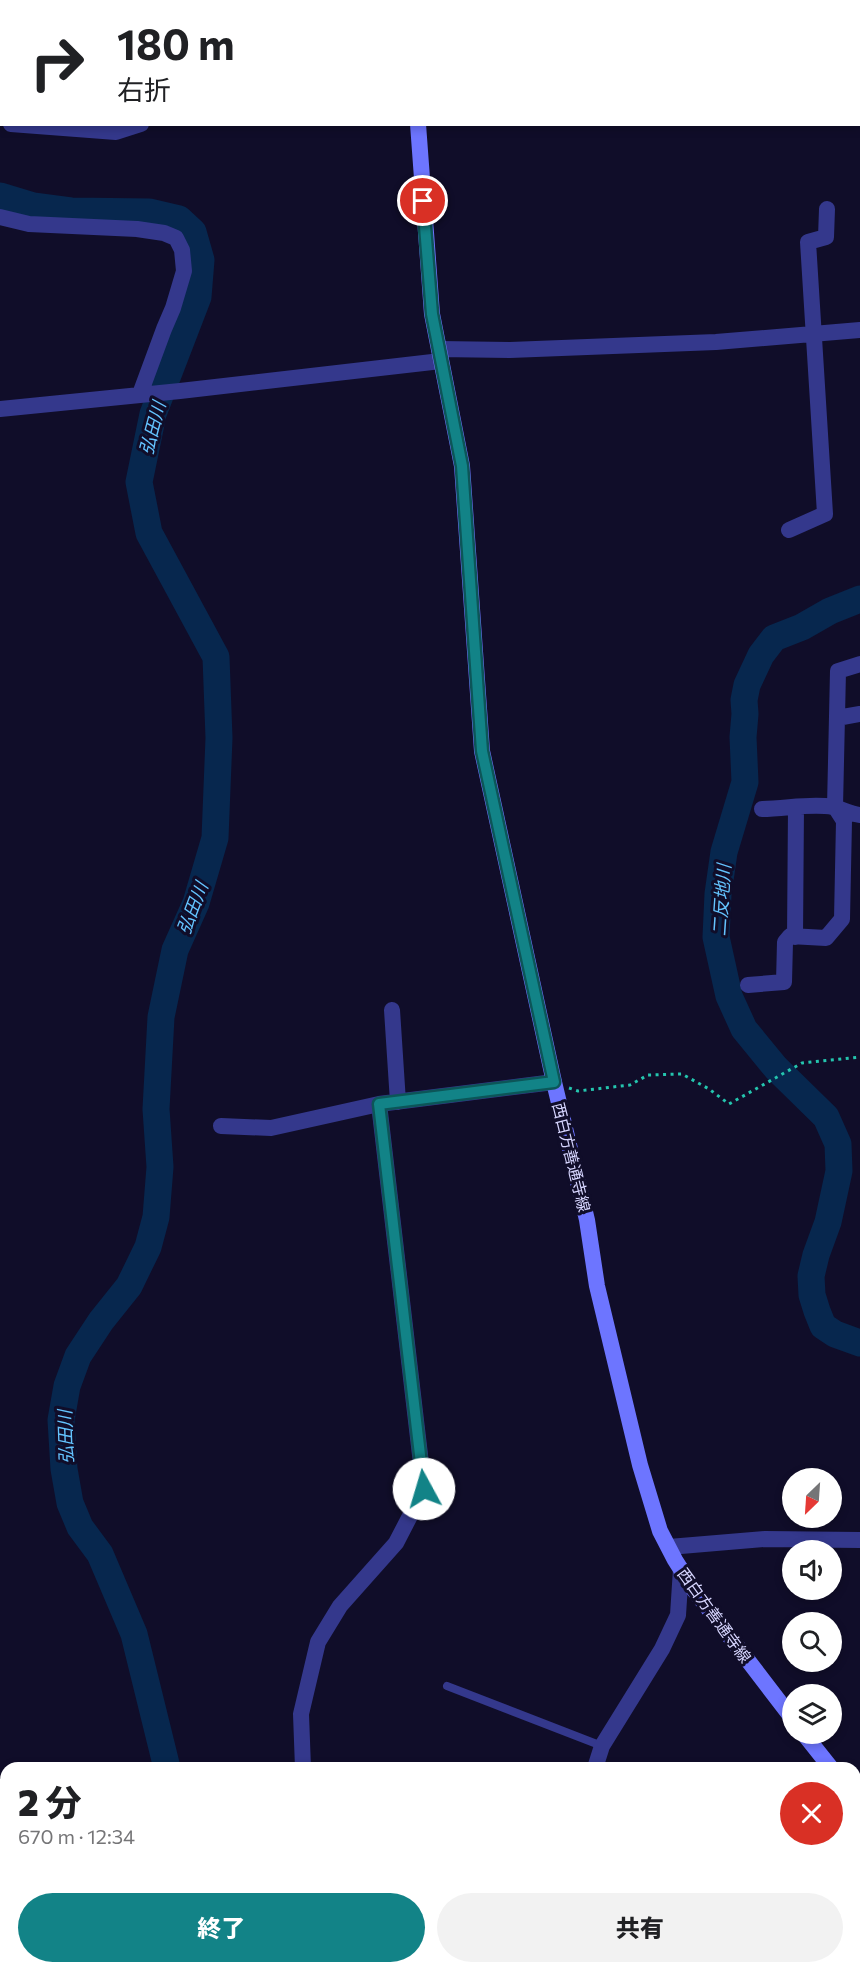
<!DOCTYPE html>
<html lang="ja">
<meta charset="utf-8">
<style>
:root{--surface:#fff;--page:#f2f2f2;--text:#202124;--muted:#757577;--accent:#128387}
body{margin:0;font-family:Commissioner,"Noto Sans JP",sans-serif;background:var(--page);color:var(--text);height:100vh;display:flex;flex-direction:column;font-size:22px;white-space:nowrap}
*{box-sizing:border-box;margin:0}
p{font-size:20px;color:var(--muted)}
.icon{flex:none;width:33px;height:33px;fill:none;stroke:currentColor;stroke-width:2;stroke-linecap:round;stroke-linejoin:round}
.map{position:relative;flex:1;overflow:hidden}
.panel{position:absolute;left:0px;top:1762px;width:861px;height:212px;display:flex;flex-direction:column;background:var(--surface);border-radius:18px 18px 0 0;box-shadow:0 3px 9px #0003}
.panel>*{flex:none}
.hud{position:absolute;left:0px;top:0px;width:861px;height:126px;box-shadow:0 3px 9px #0003;background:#fff;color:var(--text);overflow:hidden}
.needle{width:39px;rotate:205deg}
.tools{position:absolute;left:782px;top:1468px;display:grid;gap:12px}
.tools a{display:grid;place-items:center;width:60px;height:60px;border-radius:50%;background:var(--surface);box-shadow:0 3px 9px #0003;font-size:30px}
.pin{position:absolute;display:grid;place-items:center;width:51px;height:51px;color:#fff;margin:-26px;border:3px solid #fff;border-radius:50%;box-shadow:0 2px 6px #0007}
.me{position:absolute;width:66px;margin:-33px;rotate:354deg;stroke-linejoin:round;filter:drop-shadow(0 0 4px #0008)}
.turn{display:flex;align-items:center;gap:21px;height:126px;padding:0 18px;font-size:27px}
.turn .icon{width:78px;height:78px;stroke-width:2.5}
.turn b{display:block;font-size:42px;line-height:51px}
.round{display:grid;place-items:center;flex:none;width:63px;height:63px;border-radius:32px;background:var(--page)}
.head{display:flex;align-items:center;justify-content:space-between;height:102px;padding:0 18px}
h1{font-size:36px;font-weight:800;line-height:45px}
.cta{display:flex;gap:12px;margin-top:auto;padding:12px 18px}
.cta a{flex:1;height:69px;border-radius:36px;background:var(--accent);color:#fff;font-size:24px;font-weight:800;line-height:69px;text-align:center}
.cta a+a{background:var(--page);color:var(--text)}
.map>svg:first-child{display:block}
.water{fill:#07274e}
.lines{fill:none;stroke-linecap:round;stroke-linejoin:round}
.river{stroke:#07274e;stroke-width:27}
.path{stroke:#24c5ae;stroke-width:3;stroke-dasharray:3 4.5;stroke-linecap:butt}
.service{stroke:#34388c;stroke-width:8}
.minor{stroke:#34388c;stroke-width:16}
.secondary{stroke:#6d75ff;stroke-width:16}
.route-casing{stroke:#0c5558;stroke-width:15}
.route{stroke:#128387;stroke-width:10}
.labels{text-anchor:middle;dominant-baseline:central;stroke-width:6;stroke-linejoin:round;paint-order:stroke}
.street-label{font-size:16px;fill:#d7d6ff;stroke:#100d29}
.water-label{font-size:18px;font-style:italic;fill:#64c4ff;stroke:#100d29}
</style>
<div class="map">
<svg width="860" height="1973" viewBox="0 0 860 1973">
<rect width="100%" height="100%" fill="#100d29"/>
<!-- water -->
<path class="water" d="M682,0H850V1L683,2Z
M0,1874L6,1877V1968H51L52,1973H0Z
M202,1968H274L279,1973H206Z"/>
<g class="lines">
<!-- river -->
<path class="river" d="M0,196L33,206L71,211L149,212L179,219L193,232L201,260L198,297L153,414L139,482L149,533L216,657L219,738L215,838L196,903L175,950L161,1017L156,1109L160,1167L156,1217L148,1247L129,1286L101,1321L78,1356L67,1386L61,1420L64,1469L70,1503L80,1527L100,1554L134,1634L167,1768
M860,599L830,611L802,627L774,638L761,655L747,685L744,700L745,714L743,737L745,782L724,852L718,894L716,937L729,996L744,1029L776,1068L826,1117L838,1144L839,1171L828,1222L816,1255L811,1276L812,1295L817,1311L823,1326L835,1334L860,1343"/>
<!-- path -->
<path class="path" d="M673,0V2
M859,0V2
M860,33V39
M569,1088L578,1091L630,1085L648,1075L682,1074L709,1089L729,1104L802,1063L860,1057"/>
<!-- service -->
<path class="service" d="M447,1686L602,1746"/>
<!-- minor -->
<path class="minor" d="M178,0V2
M19,2V0
M0,92L2,88
M11,124L116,132L141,124
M0,217L29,224L137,229L164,233L176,238L182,250L184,271L173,308L164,329L140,394
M439,349L510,350L716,342L860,330
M0,409L180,391L441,361
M789,530L825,514L808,242L826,237L827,209
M837,718L860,714
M762,809C786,809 810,803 833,807C843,809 850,814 860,815
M795,937L796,807
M748,985L784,982L785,942L790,936L826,938L842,919L844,821L835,807L838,671L860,664
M392,1010L398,1102
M221,1126L271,1128L379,1104L554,1082
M669,1547L765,1539L860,1540
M303,1768L301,1714L318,1642L340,1606L396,1543L424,1489L379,1104
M595,1768L602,1746L662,1649L678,1615L681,1569
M622,1968L625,1973"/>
<!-- secondary -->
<path class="secondary" d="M410,0V2
M418,124L432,314L462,466L482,751L554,1082L587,1220L597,1286L640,1465L660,1531L675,1560L694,1590L792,1718
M804,1734L831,1768
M855,1798L860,1804
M855,1849H860
M0,1852H6"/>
</g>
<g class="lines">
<defs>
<path id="route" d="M423,201L432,314L462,466L482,751L554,1082L379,1104L424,1489"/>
</defs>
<!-- route casing -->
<use href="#route" class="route-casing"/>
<!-- route -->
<use href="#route" class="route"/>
</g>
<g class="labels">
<!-- street labels -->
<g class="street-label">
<text transform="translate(572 1157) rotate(76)">西白方善通寺線</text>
<text transform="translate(715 1615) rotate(54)">西白方善通寺線</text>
</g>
<!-- water labels -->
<g class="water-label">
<text transform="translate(152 428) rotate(-75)">弘田川</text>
<text transform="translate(721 900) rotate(-86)">二反地川</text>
<text transform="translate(192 908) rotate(-69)">弘田川</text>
<text transform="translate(65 1437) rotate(-92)">弘田川</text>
</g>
</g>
</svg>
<div class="tools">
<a><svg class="needle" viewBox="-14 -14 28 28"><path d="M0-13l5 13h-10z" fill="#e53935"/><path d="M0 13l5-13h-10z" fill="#757577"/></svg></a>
<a><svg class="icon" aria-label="sound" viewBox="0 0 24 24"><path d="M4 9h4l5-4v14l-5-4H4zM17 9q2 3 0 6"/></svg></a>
<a><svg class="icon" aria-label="search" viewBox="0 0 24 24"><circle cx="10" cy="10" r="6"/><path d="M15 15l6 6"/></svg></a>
<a><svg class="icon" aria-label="layers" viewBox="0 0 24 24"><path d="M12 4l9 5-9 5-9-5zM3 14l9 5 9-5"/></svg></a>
</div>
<div class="pin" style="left:423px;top:201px;background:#d93025"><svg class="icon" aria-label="arrive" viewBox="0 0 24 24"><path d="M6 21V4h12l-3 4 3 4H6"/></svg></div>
<svg class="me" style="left:424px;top:1489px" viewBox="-20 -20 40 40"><circle r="19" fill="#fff"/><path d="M0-13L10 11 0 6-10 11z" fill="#128387"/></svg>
<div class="hud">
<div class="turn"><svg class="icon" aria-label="right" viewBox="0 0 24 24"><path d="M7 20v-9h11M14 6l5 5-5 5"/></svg><div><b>180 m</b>右折</div></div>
</div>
<section class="panel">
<div class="head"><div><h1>2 分</h1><p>670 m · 12:34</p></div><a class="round" style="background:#d93025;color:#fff"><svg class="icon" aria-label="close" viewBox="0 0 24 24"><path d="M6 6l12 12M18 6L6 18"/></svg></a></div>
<div class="cta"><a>終了</a><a>共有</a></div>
</section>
</div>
